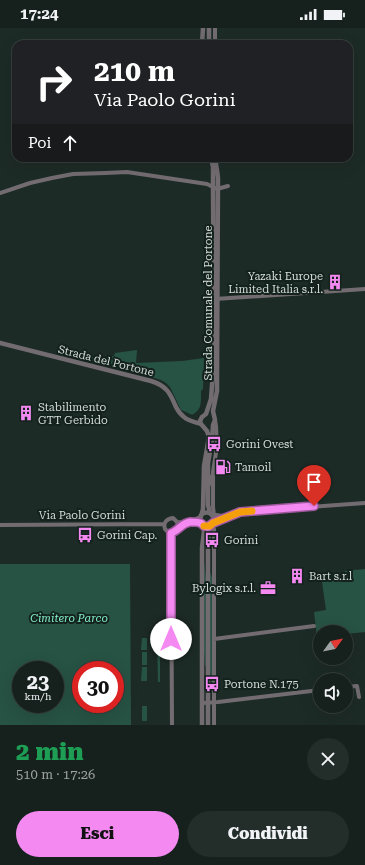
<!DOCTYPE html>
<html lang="it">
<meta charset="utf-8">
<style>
:root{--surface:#16201c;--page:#232d29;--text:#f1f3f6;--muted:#9ea3a3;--line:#353e3b;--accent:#f389f1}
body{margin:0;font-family:"Roboto Serif",serif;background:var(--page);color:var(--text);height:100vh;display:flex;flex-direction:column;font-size:15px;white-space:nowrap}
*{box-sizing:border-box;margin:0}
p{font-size:13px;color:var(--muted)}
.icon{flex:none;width:22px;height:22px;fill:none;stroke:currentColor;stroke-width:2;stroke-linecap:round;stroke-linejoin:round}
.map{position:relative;height:697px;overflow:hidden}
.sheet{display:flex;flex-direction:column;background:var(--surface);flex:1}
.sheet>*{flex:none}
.hud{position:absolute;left:12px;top:12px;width:341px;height:122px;border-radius:12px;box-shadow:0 4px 16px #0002,0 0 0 1px var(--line);background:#202124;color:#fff;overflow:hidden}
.needle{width:26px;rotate:57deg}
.fabs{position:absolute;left:313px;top:597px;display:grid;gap:8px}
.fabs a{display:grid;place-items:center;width:40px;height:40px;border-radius:50%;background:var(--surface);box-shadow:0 4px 16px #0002,0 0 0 1px var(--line);font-size:20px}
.speed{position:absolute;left:12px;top:633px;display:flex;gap:8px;font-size:20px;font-weight:700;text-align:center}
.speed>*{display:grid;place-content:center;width:52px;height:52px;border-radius:50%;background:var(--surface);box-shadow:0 4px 16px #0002,0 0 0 1px var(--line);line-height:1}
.speed small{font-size:10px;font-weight:400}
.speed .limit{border:6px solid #d22;background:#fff;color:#111}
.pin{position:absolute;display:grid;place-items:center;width:34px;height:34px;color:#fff;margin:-41px -17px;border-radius:50% 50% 50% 0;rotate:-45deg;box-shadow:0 0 4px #0007}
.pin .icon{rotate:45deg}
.me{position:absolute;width:44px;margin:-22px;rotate:0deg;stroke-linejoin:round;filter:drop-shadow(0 0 3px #0008)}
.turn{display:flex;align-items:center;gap:14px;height:84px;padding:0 16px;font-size:18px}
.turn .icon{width:52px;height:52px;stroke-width:2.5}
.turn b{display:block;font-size:28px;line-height:34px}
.then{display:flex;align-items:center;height:38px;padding:0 16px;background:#0003;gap:8px;font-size:15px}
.round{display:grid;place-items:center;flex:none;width:42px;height:42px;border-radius:21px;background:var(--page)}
.summary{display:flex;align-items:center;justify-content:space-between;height:68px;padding:0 16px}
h1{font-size:24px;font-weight:800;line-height:30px;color:#1e9e55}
.primary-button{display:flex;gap:8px;margin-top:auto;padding:8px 16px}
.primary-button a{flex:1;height:46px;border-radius:24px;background:var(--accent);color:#111;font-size:16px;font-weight:800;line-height:46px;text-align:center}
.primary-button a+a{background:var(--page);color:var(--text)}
.status{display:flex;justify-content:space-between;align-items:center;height:28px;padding:0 20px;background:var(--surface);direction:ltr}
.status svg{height:11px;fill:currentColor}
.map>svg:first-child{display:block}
.green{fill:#275344;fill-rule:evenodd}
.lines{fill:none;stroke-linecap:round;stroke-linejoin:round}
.minor{stroke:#726c71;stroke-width:4}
.tertiary{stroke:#726c71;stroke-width:4.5}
.route-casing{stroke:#9e599d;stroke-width:10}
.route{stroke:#f389f1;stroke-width:7}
.slow{stroke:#f59e0b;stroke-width:7}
.labels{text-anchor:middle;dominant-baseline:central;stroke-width:4;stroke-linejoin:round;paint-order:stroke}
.poi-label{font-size:11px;fill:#d4ddd9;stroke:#14221d;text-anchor:start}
.street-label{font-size:11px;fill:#d4ddd9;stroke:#14221d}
.park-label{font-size:11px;font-style:italic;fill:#81edc9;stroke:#14221d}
</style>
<div class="status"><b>17:24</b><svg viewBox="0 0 49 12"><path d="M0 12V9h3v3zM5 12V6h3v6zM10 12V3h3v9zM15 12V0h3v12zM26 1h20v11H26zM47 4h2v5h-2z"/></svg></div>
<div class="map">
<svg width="365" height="697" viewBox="0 0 365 697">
<rect width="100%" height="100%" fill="#1d2b26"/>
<!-- green -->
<path class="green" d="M137,322L136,335L182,333L204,330L203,361L201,363C201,370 202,380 196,384C194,386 193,387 190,386C187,385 185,383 181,382L170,359L166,355L161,352L133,343L86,331V329H105L114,328L115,325Z
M204,516V533L206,550V638H205L204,623Z
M0,536H130L131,697H0ZM21,642H55V676H21ZM81,642H115V676H81Z
M365,541V604L346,606V604H320V609H317L314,584L326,582L322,554L346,552L345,543Z
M210,544L213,552V654H211L210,643Z
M142,610H147V622H141Z
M157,614H160V654H158Z
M142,624H147V637H142Z
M142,639H147V653H141Z
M142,678H147V693H142Z"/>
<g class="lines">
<!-- minor -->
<path class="minor" d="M215,0V16
M0,165L30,155L52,150L73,146L105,145L127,144L207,156L217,161L228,158
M215,271L365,261
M211,486L222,488L234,484H240L365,475
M214,487L213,479V444L217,418L216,398L215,392
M177,494L178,500L175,504L169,505L165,501C163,495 166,491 173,490L177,494L187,495
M213,495L239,485
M212,496L214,501V697
M0,497L164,496
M178,500L200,489
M171,505L172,697
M214,611L314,598
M346,659L357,658L359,669
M202,675L218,674L320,662"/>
<!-- tertiary -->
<path class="tertiary" d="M209,0V16
M202,16L203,0
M0,315L151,353C167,358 170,365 176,379C178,383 180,386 184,389C188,393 195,394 201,396
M208,458L213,447
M210,485L208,477V435L212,412L213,397L215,392L213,383L217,363V351L218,150L217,142L215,130
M201,487C206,482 213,485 214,492L209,500L208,517V697
M202,697V520L204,503L200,492L203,481L204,438L209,409L207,403L201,396L200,393L202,389L206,386L211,371L214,331L213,159V139L211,130"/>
</g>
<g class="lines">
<defs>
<path id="route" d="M171,611V505C178,503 182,495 190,494C192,494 199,494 200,495C204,496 201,498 208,499L213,495L240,484L314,478"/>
</defs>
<!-- route casing -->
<use href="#route" class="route-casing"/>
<!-- route -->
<use href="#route" class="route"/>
<!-- slow -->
<path class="slow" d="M204,498H210L213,495L240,484L252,483"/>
</g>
<!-- icons -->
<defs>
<symbol id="building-bare" viewBox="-9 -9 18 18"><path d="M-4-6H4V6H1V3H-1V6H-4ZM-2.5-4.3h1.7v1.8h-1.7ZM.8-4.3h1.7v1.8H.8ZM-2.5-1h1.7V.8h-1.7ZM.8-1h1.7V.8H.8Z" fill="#f389f1" stroke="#14221d" stroke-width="2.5" paint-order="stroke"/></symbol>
<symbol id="bus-bare" viewBox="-9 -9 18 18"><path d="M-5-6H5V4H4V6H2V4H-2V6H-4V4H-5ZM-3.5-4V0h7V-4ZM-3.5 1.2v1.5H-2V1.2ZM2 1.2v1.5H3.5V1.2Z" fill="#f389f1" stroke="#14221d" stroke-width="2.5" paint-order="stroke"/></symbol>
<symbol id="fuel-bare" viewBox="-9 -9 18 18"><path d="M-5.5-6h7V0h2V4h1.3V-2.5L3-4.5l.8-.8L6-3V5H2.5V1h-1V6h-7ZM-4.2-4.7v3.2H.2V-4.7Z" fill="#f389f1" stroke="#14221d" stroke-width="2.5" paint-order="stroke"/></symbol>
<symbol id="office-bare" viewBox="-9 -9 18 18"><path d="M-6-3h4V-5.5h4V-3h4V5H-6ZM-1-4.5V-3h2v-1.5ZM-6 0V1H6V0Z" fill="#f389f1" stroke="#14221d" stroke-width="2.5" paint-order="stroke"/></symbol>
</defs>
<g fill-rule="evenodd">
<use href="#building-bare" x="324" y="243" width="22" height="22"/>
<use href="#building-bare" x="15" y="374" width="22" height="22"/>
<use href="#bus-bare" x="203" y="405" width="22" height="22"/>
<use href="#fuel-bare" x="212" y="428" width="22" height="22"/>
<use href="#bus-bare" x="74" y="496" width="22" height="22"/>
<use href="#bus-bare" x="201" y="501" width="22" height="22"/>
<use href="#building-bare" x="286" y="537" width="22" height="22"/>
<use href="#office-bare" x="257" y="549" width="22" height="22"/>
<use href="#bus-bare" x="201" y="645" width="22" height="22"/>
</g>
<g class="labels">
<!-- poi labels -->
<g class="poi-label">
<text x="323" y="248" text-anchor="end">Yazaki Europe<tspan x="323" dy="13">Limited Italia s.r.l.</tspan></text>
<text x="38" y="379">Stabilimento<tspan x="38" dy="13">GTT Gerbido</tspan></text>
<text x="226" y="416">Gorini Ovest</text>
<text x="235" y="439">Tamoil</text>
<text x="97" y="507">Gorini Cap.</text>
<text x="224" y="512">Gorini</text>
<text x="309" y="548">Bart s.r.l</text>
<text x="256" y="560" text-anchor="end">Bylogix s.r.l.</text>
<text x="224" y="656">Portone N.175</text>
</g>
<!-- street labels -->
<g class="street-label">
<text transform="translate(208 275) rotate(-90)">Strada Comunale del Portone</text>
<text transform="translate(106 333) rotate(14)">Strada del Portone</text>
<text x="82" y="487">Via Paolo Gorini</text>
</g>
<!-- park labels -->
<g class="park-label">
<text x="69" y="590">Cimitero Parco</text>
</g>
</g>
</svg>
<div class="fabs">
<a><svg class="needle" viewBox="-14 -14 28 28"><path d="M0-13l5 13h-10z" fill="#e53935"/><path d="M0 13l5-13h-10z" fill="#9ea3a3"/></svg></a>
<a><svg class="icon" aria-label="sound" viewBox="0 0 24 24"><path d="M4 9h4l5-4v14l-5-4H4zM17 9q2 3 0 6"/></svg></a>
</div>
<div class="speed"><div>23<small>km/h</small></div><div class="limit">30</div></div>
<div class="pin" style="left:314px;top:478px;background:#d93025"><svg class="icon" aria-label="arrive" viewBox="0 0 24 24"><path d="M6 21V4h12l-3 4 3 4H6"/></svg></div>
<svg class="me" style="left:171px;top:611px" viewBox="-20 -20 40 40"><circle r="19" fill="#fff"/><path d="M0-13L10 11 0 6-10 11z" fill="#f389f1"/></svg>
<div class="hud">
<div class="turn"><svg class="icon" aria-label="right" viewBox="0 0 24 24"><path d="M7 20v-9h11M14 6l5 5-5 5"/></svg><div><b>210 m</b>Via Paolo Gorini</div></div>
<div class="then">Poi<svg class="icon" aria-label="ahead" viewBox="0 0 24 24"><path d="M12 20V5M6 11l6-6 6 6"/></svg></div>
</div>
</div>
<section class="sheet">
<div class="summary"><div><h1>2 min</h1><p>510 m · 17:26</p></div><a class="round"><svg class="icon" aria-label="close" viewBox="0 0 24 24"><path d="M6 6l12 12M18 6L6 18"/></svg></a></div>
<div class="primary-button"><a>Esci</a><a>Condividi</a></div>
</section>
